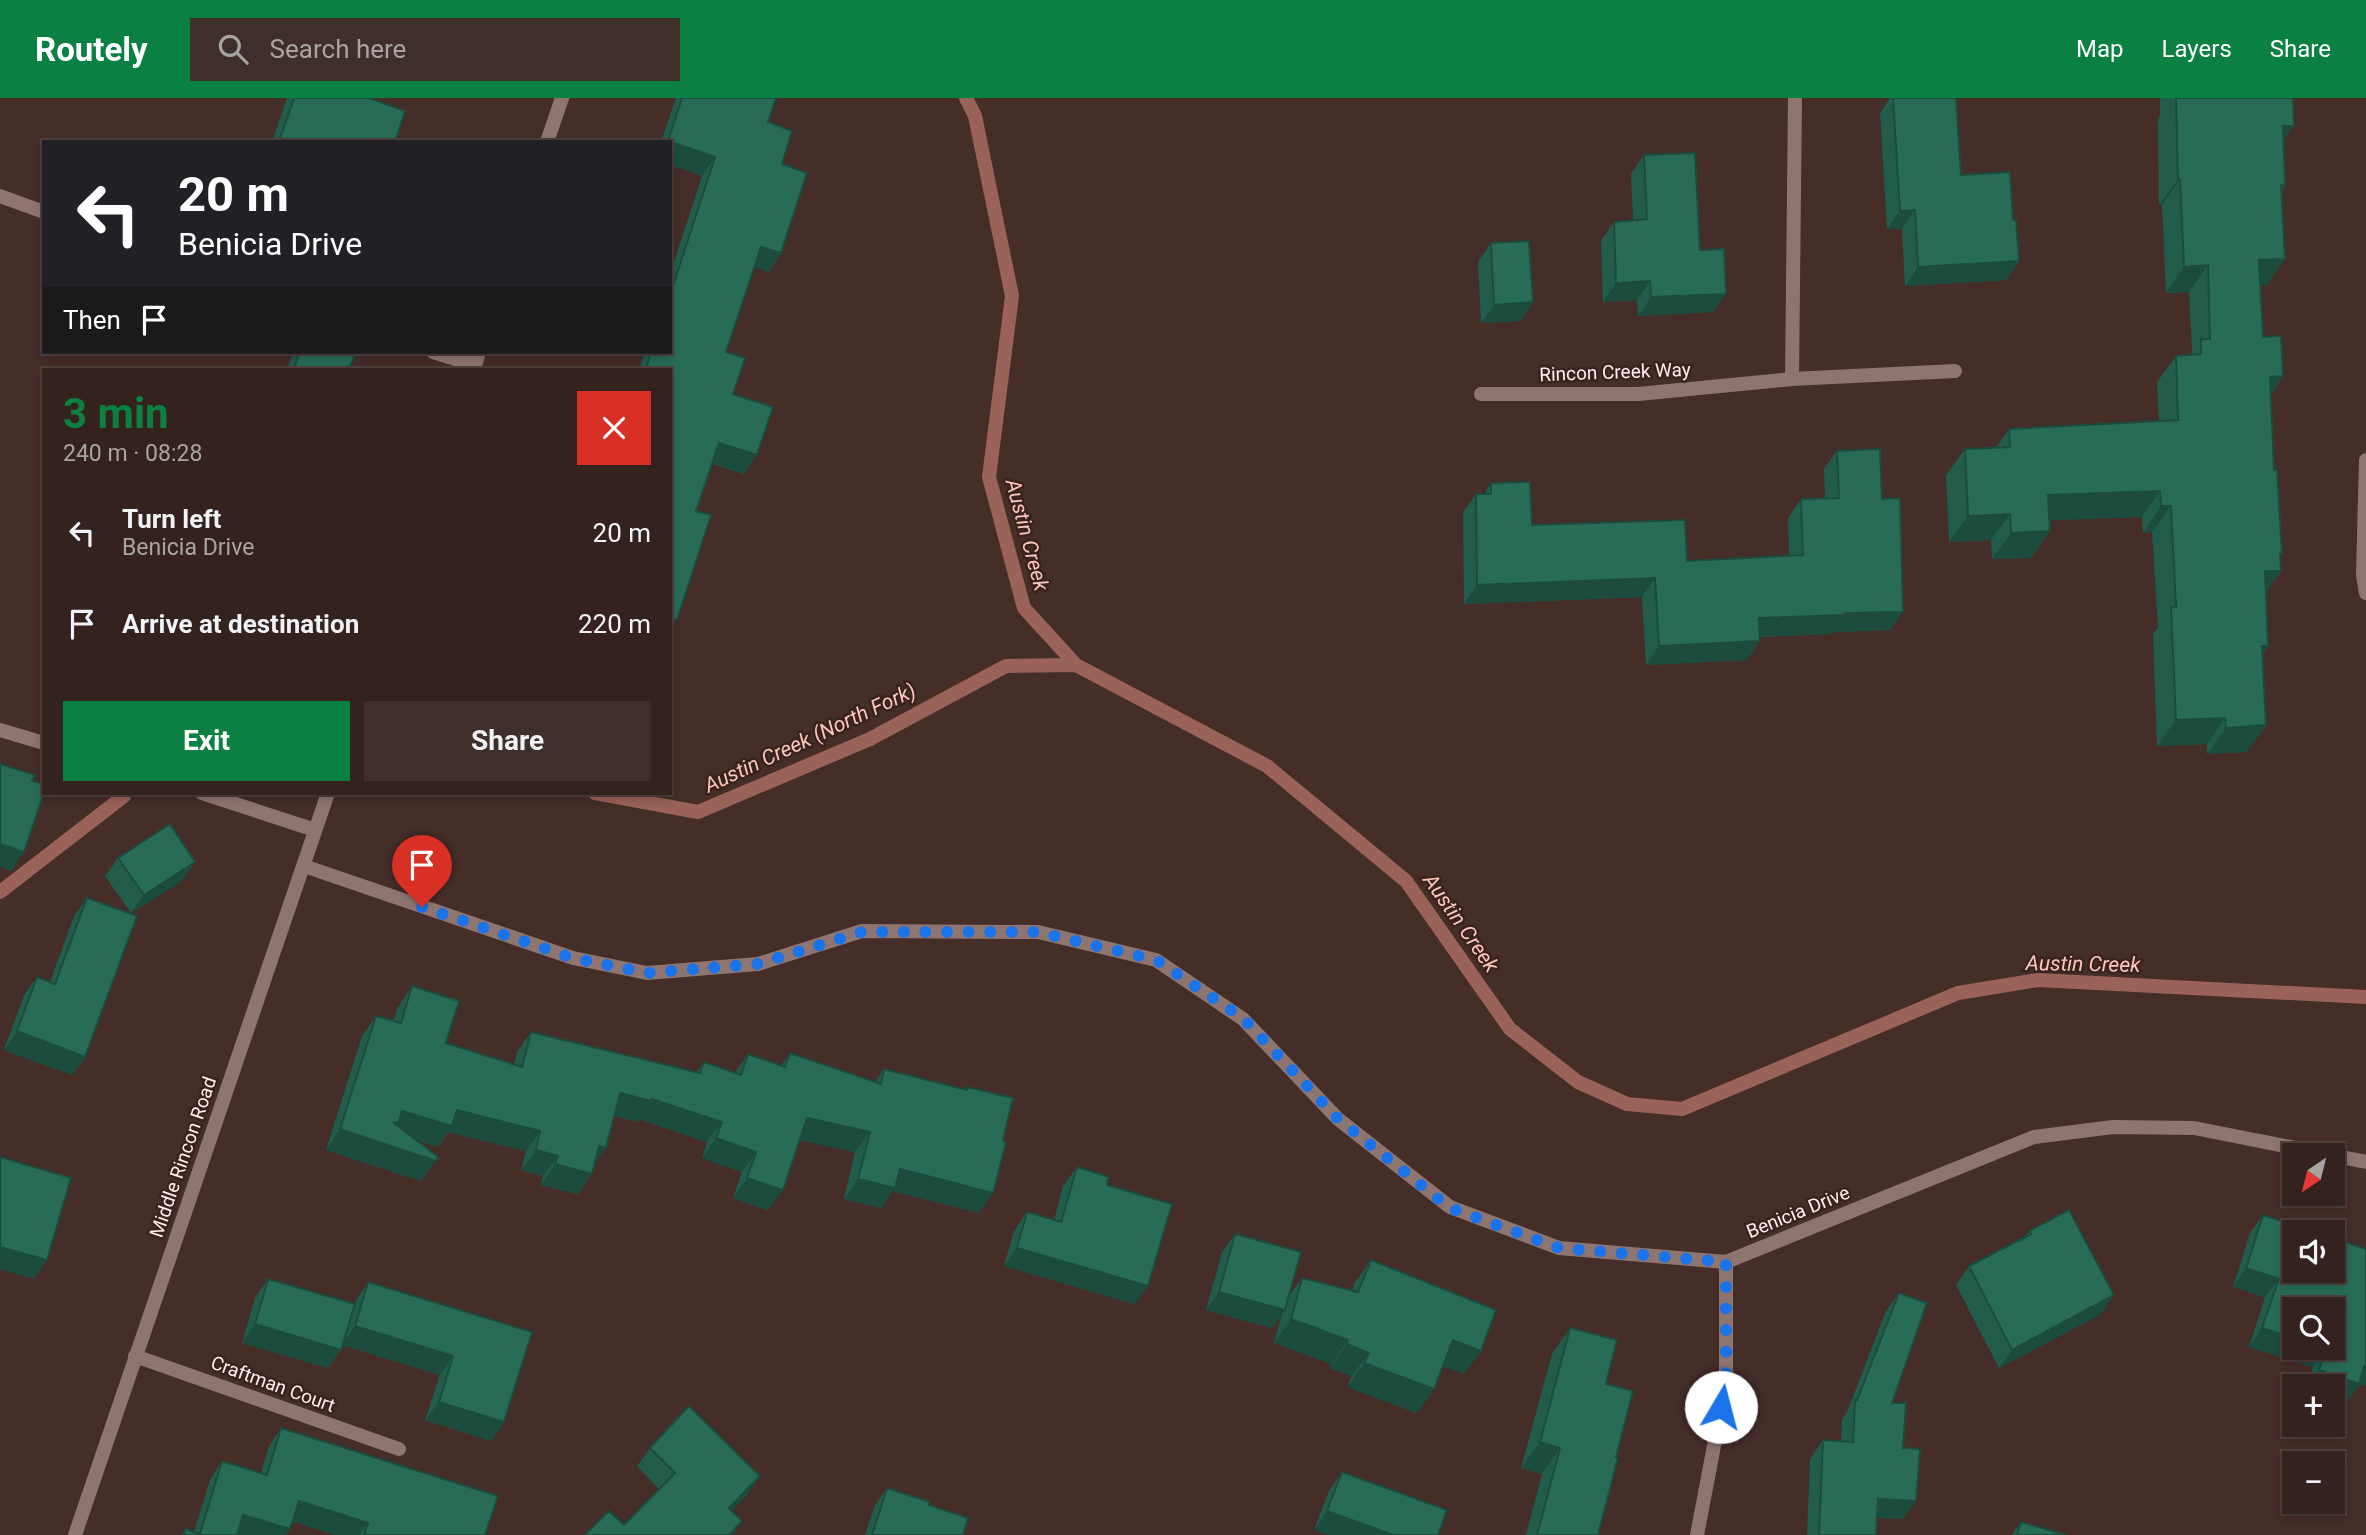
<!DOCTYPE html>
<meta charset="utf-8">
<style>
:root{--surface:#34221e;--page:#3f2f2b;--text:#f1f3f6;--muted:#a9a4a4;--line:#4e3f3c;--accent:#0b8043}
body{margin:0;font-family:Roboto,sans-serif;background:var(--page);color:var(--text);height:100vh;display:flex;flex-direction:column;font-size:26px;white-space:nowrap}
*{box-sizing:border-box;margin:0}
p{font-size:23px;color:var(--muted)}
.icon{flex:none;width:38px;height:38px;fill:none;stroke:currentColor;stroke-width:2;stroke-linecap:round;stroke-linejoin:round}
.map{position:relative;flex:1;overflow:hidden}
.details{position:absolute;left:42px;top:270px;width:630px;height:427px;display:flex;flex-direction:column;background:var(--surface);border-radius:0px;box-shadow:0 4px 10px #0003,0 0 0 2px var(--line)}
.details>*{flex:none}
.guide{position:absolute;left:42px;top:42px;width:630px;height:214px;border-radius:0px;box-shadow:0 4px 10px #0003,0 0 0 2px var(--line);background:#202124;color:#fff;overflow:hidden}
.needle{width:46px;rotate:215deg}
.tools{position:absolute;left:2282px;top:1045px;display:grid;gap:14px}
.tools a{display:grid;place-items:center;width:63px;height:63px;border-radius:0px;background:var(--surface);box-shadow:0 4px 10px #0003,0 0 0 2px var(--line);font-size:35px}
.pin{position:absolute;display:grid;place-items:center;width:60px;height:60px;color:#fff;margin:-72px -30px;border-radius:50% 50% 50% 0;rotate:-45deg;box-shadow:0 0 7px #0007}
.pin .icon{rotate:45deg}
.me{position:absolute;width:77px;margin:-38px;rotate:8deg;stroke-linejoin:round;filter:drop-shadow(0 0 5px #0008)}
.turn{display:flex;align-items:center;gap:24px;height:147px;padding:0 21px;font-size:32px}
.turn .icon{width:91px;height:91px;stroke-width:2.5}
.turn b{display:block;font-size:49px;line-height:60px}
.then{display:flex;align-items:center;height:66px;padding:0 21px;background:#0003;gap:14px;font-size:26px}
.round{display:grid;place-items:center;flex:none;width:74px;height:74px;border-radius:0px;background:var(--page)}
.headline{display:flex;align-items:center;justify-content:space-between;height:119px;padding:0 21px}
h1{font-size:42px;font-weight:700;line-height:52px;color:var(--accent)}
.cta{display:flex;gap:14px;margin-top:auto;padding:14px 21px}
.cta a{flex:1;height:80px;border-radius:0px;background:var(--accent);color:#fff;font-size:28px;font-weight:700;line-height:80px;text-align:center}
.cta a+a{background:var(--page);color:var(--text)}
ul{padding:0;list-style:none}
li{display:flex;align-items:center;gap:21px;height:91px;padding:0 21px}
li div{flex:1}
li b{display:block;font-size:26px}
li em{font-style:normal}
header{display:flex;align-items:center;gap:42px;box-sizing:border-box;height:98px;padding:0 35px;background:var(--accent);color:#fff}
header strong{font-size:33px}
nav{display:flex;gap:38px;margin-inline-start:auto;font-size:24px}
.search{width:490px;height:63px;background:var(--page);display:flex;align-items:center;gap:18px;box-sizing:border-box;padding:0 24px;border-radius:0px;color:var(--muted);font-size:26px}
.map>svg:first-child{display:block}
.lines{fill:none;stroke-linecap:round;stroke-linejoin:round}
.stream{stroke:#9a6258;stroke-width:14}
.service{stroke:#8f7570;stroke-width:14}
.minor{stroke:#8f7570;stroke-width:14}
.tertiary{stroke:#8f7570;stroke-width:14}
.wall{fill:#225d4c}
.shaded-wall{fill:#1c4c3e}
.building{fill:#286c58;stroke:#1c4c3e;stroke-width:2}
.route{stroke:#1a73e8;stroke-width:12;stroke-dasharray:0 21.6}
.labels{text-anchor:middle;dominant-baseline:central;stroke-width:5;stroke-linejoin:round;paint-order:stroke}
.street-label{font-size:19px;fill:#ffeeeb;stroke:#3a231f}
.water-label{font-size:21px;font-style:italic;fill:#fdc7be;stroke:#3a231f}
</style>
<header>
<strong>Routely</strong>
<div class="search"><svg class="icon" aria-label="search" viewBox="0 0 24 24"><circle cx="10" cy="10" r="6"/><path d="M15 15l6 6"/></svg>Search here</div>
<nav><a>Map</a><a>Layers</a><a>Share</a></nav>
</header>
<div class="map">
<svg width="2366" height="1437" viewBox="0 0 2366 1437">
<rect width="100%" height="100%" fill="#452d28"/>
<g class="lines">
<!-- stream -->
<path class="stream" d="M966,0L975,18L1012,198L989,379L1024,510L1076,567L1267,668L1406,783L1510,931L1578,984L1627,1006L1682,1011L1958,895L2038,882L2366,899
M595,695L698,714L870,641L1006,568L1076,567
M0,794L124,698"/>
<!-- service -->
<path class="service" d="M0,98L44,114
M433,254L475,267
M0,632L44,645
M202,695L315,732"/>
<!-- minor -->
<path class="minor" d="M1792,281L1795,0
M1481,296H1638L1792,281L1955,273
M2366,362L2363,477L2366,495
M304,768L573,860L647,875L758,866L862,833L1038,834L1156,862L1243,921L1338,1021L1450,1109L1559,1150L1726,1164L2034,1039L2113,1029L2194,1030L2366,1064
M135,1258L399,1351
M1697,1437L1726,1285V1164"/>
<!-- tertiary -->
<path class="tertiary" d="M547,44L562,0
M474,271L479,254
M75,1437L328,695"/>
</g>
<!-- wall -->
<path class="wall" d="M287,0H369L395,44H272Z
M676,0H776L768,24L782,66L781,155L768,174L754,169L726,254L733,296L757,357L744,376L712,366L696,413L677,522L670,531V271H639L645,254H670V176L702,78L670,44H661Z
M1890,0H1956L1961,77L2013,122L2019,163L2006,182L1905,188L1902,131H1887L1880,15Z
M2160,0H2293L2284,42L2285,87L2282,92L2267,187L2260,188L2263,239L2283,278L2271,296L2274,372L2282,456L2280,458L2281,473L2266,494L2268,548L2263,556L2266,627L2247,654L2207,656V646L2157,648L2153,536L2158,529L2152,434L2143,435L2142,419L2049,422L2050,433L2031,460L1992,461L1991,442L1949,444L1946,377L1965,351L1996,350L2009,331L2159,323L2157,284L2176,258L2190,257L2192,254L2189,194L2166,195L2162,107H2159L2158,21L2160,17Z
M1644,57L1700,152L1713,214L1638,218L1637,202L1603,204L1601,143L1614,124L1633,122L1631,76Z
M1491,145L1533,204L1520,223L1481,225L1478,164Z
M294,254H356L349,271H287Z
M1837,353L1882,401L1890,532L1834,534L1832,536L1760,539L1747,562L1646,567L1642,499L1464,506L1463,414L1476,396H1484L1491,385L1532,427L1687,463L1789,458L1788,420L1801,401L1825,400L1824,371Z
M118,760L195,764L182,783L131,815L105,778Z
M87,800L85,959L72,977L4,952L24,897L37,879L50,884L74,818Z
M412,888L446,945L514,966L517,954L531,934L697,974L704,964L735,975L748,956L781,968L790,955L875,984L884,971L965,992L967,989L979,1115L893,1093L881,1110L844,1101L855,1054L800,1042L768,1112L733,1100L742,1074L702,1060L707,1044L639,1021L637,1024L614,1017L594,1067L578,1096L541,1087L543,1078L521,1072L526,1053L448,1034L438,1049L417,1042L421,1083L326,1052L362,938L376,918L393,923L398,909Z
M1077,1069L1107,1087L1148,1188L1135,1206L1004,1168L1014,1133L1027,1114L1054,1122L1063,1088Z
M2263,1117L2359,1287L2346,1305L2333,1300V1288H2307L2313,1269L2249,1249L2265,1199L2233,1189L2250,1135Z
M2029,1133L2101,1216L1999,1270L1956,1187L1969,1168L2025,1139Z
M1235,1136L1289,1198L1302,1180L1352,1193L1354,1186L1371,1162L1481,1253L1464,1276L1443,1268L1434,1291L1417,1315L1347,1289L1352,1278L1330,1270L1332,1266L1274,1245L1282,1216L1272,1230L1206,1212L1222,1154Z
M268,1181L354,1206L368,1184L532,1234L504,1324L491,1343L425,1322L440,1277L342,1247L328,1270L242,1245L255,1200Z
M1899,1195L1892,1305L1916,1403L1903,1421L1877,1420L1876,1437H1807L1810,1361L1823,1342L1841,1343L1842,1321L1847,1314L1886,1213Z
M1570,1230L1606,1286L1616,1359L1598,1437H1526L1542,1376L1521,1370L1552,1256Z
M281,1330L485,1437H335L292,1423L286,1437H182L185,1431L194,1434L210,1382L222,1363L261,1375L269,1348Z
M650,1350L747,1397L731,1413L624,1427L659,1391L637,1368Z
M1342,1374L1447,1412L1314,1432L1329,1393Z
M887,1390L929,1407L963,1437H865L874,1409Z
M2021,1424L2066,1437H2012Z"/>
<!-- shaded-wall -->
<path class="shaded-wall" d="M2283,28H2294L2275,54Z
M670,44L715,59L702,78L670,67Z
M2178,81H2180L2162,107H2159Z
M1915,112L1902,131H1887L1900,113Z
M761,149L781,155L768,174L748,167Z
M2285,161L2267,187L2240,188L2259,162Z
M2019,163L2006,182L1905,188L1918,169Z
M2208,167L2189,194L2166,195L2184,169Z
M1650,183L1637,202L1603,204L1616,185Z
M1726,196L1713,214L1638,218L1651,199Z
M1533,204L1520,223L1481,225L1494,207Z
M2283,278L2265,305L2270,279Z
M719,345L757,357L744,376L706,363Z
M2160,393L2142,419L2029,423L2048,397Z
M2161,408H2171L2152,434L2143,435Z
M2010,416L1991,442L1949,444L1968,418Z
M2050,433L2031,460L1992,461L2011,435Z
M2280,456H2282L2270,473H2281L2262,499L2265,473Z
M1655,480L1642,499L1464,506L1477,487Z
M1903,514L1890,532L1834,534L1832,536L1746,539L1759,520L1845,515Z
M670,520L677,522L670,531Z
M1760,543L1747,562L1646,567L1659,548Z
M2262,548H2268L2250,574Z
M2225,620L2207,646L2157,648L2176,622Z
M2266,627L2247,654L2207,656L2226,630Z
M0,746L24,754L11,773L0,769Z
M195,764L182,783L131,815L144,797Z
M17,933L85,959L72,977L4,952Z
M620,995L652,1001L722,1024L707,1044L639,1021L637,1024L606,1015Z
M457,1012L540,1033L526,1053L448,1034L438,1049L391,1034L436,1063L421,1083L326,1052L340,1031L402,1013Z
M807,1020L870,1034L855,1054L793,1041Z
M716,1040L756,1054L742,1074L702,1060Z
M599,1048L606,1050L591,1070Z
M536,1052L558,1058L543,1078L521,1072Z
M555,1066L592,1076L578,1096L541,1087Z
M900,1071L993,1095L979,1115L893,1093L881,1110L844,1101L858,1081Z
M747,1080L783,1092L768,1112L733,1100Z
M0,1149L47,1162L34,1181L0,1171Z
M1017,1150L1148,1188L1135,1206L1004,1168Z
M2246,1170L2279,1181L2265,1199L2233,1189Z
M1219,1194L1285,1212L1272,1230L1206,1212Z
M2114,1197L2101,1216L1999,1270L2012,1252Z
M1291,1221L1348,1242L1332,1266L1274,1245Z
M255,1226L341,1252L328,1270L242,1245Z
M355,1228L453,1258L440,1277L342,1247Z
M2262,1230L2294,1240V1250H2326L2313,1269L2249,1249Z
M1453,1242L1481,1253L1464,1276L1436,1266Z
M1347,1246L1369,1255L1352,1278L1330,1270Z
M1364,1265L1434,1291L1417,1315L1347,1289Z
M2366,1268V1287H2359L2346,1305L2333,1300V1288H2308L2319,1272Z
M439,1304L504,1324L491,1343L425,1322Z
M1540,1344L1560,1350L1542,1376L1521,1370Z
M760,1378L747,1397L716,1429L729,1410Z
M1878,1401L1916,1403L1903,1421L1865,1419Z
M299,1403L368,1425L359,1437H335L286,1421Z
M1327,1413L1393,1437H1329L1314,1432Z
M243,1417L290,1431L286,1437H237Z
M742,1423L733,1437H729Z"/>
<!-- building -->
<path class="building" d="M294,0H369L405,13L395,44H279Z
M682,0H776L768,24L792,33L782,66L807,75L781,155L761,149L726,254L745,260L733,296L773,309L757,357L719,345L696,413L711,417L677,522L670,520V271H646L651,254H670V197L715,59L668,43Z
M1893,0H1956L1961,77L2010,74L2013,122H2016L2019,163L1918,169L1915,112L1900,113Z
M2176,0H2293L2294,28H2283L2285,87H2281L2285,161L2259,162L2263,239L2281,238L2283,278L2270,279L2274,372H2277L2282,456H2280L2281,473H2265L2268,548H2262L2266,627L2226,630L2225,620L2176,622L2171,509H2176L2171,408H2161L2160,393L2048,397L2050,433L2011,435L2010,416L1968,418L1965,351L2010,349L2009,331L2178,322L2176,258L2201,256V241H2210L2208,167L2184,169L2180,81H2178Z
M1695,55L1700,152L1724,151L1726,196L1651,199L1650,183L1616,185L1614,124L1647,121L1644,57Z
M1529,143L1533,204L1494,207L1491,145Z
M300,254H356L349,271H294Z
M1880,351L1882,401L1900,400L1903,514L1845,515L1846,517L1759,520L1760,543L1659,548L1655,480L1477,487L1476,396H1491V385L1530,384L1532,427L1685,422L1687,463L1803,457L1801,401L1839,400L1837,353Z
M0,666L35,677L32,683L44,686V695L24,754L0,746Z
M170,726L195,764L144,797L118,760Z
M87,800L137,818L85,959L17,933L37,879L55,886Z
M412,888L459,903L446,945L522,969L531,934L700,975L704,964L741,977L748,956L785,969L790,955L881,986L884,971L967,992V989L1013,1000L1003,1042L1006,1045L993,1095L900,1071L895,1090L858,1081L870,1034L807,1020L783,1092L747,1080L756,1054L716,1040L722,1024L652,1001L651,1003L620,995L606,1050L599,1048L592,1076L555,1066L558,1058L536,1052L540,1033L457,1012L452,1028L402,1013L398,1025L393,1024L438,1059L436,1063L340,1031L376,918L401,925Z
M0,1059L71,1080L47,1162L0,1149Z
M1077,1069L1109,1079L1107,1087L1172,1106L1148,1188L1017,1150L1027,1114L1061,1124Z
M2069,1112L2114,1197L2012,1252L1969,1168L2031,1136L2029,1133Z
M2263,1117L2314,1134H2294V1172H2333V1140L2366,1151V1268H2364L2359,1286L2319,1272L2326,1250H2323H2333V1211H2294V1240L2262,1230L2279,1181L2246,1170Z
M1235,1136L1301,1154L1285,1212L1219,1194Z
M1371,1162L1496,1212L1481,1253L1453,1242L1434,1291L1364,1265L1369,1255L1347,1246L1348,1242L1291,1221L1302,1180L1358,1194Z
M268,1181L355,1206L341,1252L255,1226Z
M368,1184L532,1234L504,1324L439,1304L453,1258L355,1228Z
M1899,1195L1927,1205L1892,1305H1906L1903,1350L1920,1351L1916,1403L1878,1401L1876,1437H1819L1823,1342L1853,1344L1855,1302H1857Z
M1570,1230L1617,1242L1606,1286L1633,1293L1616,1359L1618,1360L1598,1437H1537L1560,1350L1540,1344Z
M689,1308L760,1378L729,1410L742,1423L729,1437H585L609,1413L624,1427L675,1375L650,1350Z
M281,1330L498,1398L485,1437H364L368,1425L299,1403L290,1431L243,1417L237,1437H184L185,1431L200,1436L222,1363L267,1377Z
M1342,1374L1447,1412L1438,1437H1393L1327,1413Z
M887,1390L930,1404L929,1407L968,1420L963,1437H872Z
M2021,1424L2066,1437H2017Z"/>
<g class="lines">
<!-- route -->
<path class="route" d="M422,809L573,860L647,875L758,866L862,834H1038L1156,862L1243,920L1338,1021L1450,1110L1559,1150L1726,1164V1285L1721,1309"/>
</g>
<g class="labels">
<!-- street labels -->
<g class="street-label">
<text transform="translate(1615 274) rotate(-2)">Rincon Creek Way</text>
<text transform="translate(183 1059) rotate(-71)">Middle Rincon Road</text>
<text transform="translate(1798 1114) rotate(-22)">Benicia Drive</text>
<text transform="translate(273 1286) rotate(20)">Craftman Court</text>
</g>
<!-- water labels -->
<g class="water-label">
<text transform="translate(1027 437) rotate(75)">Austin Creek</text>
<text transform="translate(810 640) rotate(-25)">Austin Creek (North Fork)</text>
<text transform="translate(1461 825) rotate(55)">Austin Creek</text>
<text transform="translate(2083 866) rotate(1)">Austin Creek</text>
</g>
</g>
</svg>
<div class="tools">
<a><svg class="needle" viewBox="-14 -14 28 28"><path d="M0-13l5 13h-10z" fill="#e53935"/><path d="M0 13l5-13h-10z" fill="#a9a4a4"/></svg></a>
<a><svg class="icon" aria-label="sound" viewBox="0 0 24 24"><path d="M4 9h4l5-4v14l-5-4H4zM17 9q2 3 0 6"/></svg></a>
<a><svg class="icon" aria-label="search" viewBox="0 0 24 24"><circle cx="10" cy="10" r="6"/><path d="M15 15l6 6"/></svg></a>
<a>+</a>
<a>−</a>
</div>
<div class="pin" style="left:422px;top:809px;background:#d93025"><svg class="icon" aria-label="arrive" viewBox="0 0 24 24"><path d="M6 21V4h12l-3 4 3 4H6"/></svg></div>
<svg class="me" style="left:1721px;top:1309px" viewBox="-20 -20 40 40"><circle r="19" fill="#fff"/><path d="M0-13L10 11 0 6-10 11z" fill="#1a73e8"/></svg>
<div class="guide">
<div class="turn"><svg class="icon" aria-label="left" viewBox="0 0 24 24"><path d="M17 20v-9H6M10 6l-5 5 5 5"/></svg><div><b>20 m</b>Benicia Drive</div></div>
<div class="then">Then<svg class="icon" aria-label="arrive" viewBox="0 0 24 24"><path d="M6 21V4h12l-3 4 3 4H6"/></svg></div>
</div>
<section class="details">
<div class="headline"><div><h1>3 min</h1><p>240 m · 08:28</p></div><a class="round" style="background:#d93025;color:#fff"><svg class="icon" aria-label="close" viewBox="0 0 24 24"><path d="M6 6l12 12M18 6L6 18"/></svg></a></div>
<ul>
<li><svg class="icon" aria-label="left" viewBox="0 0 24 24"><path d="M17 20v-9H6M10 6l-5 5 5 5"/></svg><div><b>Turn left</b><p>Benicia Drive</p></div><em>20 m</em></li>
<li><svg class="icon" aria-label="arrive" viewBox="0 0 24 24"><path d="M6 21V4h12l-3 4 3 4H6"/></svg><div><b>Arrive at destination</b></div><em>220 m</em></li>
</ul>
<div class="cta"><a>Exit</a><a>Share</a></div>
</section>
</div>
